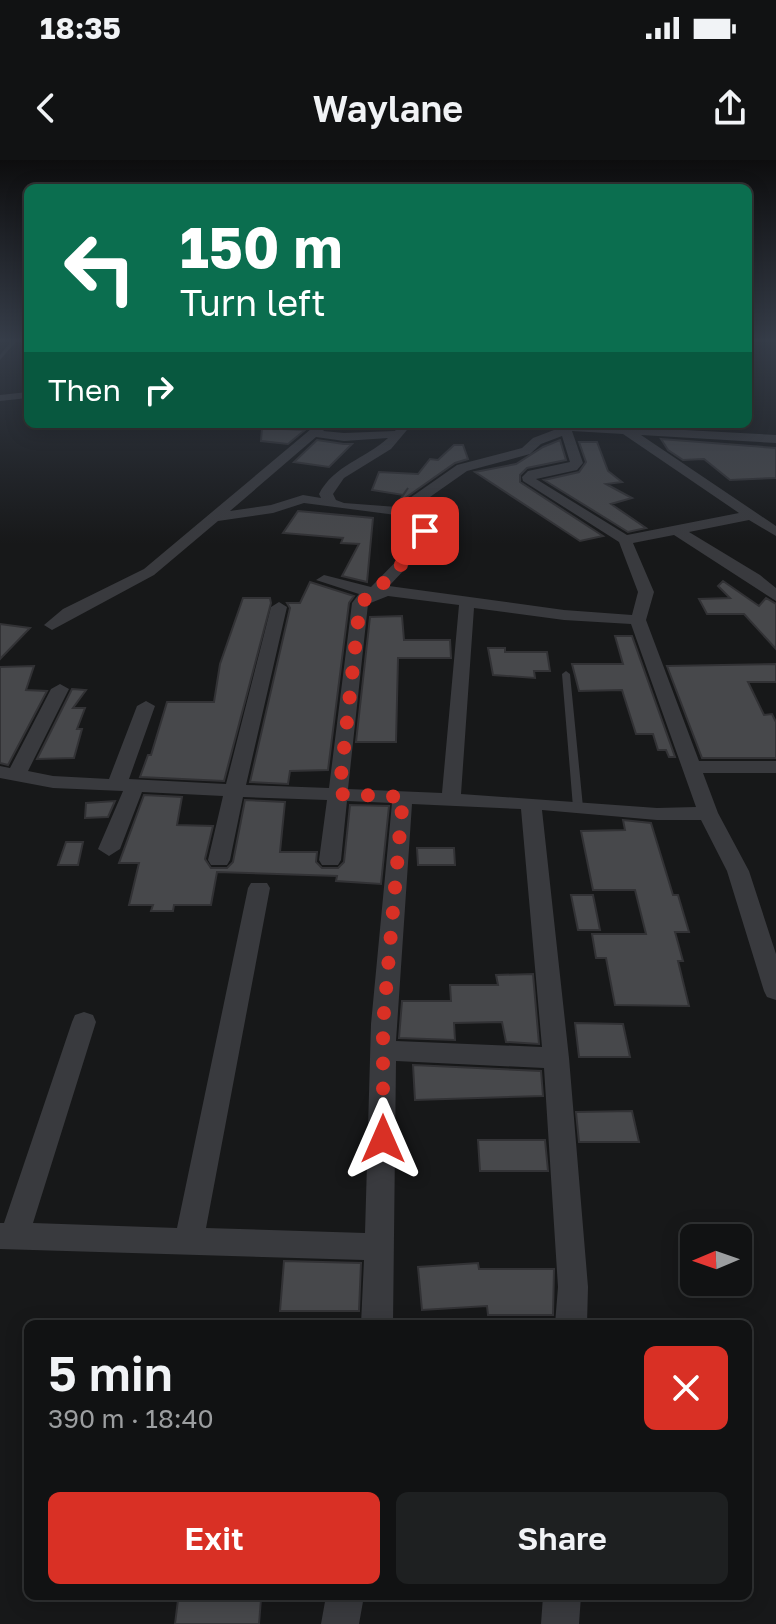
<!DOCTYPE html>
<meta charset="utf-8">
<style>
:root{--surface:#111213;--page:#1e2021;--text:#f1f3f6;--muted:#9c9ea0;--line:#303233;--accent:#d93025}
body{margin:0;font-family:"Golos Text",sans-serif;background:var(--page);color:var(--text);height:100vh;display:flex;flex-direction:column;font-size:30px;white-space:nowrap}
*{box-sizing:border-box;margin:0}
p{font-size:26px;color:var(--muted)}
.icon{flex:none;width:44px;height:44px;fill:none;stroke:currentColor;stroke-width:2;stroke-linecap:round;stroke-linejoin:round}
.map{position:relative;flex:1;overflow:hidden}
.side{position:absolute;left:24px;top:1160px;width:728px;height:280px;display:flex;flex-direction:column;background:var(--surface);border-radius:12px;box-shadow:0 4px 20px #0003,0 0 0 2px var(--line)}
.side>*{flex:none}
.hud{position:absolute;left:24px;top:24px;width:728px;height:244px;border-radius:12px;box-shadow:0 4px 20px #0003,0 0 0 2px var(--line);background:#0b6e4f;color:#fff;overflow:hidden}
.needle{width:52px;rotate:268deg}
.buttons{position:absolute;left:680px;top:1064px;display:grid;gap:16px}
.buttons a{display:grid;place-items:center;width:72px;height:72px;border-radius:12px;background:var(--surface);box-shadow:0 4px 20px #0003,0 0 0 2px var(--line);font-size:40px}
.pin{position:absolute;display:grid;place-items:center;width:68px;height:68px;color:#fff;margin:-34px;border-radius:16px;box-shadow:0 4px 12px #0006}
.me{position:absolute;width:88px;margin:-44px;rotate:0deg;stroke-linejoin:round;filter:drop-shadow(0 0 6px #0008)}
.turn{display:flex;align-items:center;gap:28px;height:168px;padding:0 24px;font-size:36px}
.turn .icon{width:104px;height:104px;stroke-width:2.5}
.turn b{display:block;font-size:56px;line-height:68px}
.then{display:flex;align-items:center;height:76px;padding:0 24px;background:#0003;gap:16px;font-size:30px}
.round{display:grid;place-items:center;flex:none;width:84px;height:84px;border-radius:12px;background:var(--page)}
.overview{display:flex;align-items:center;justify-content:space-between;height:136px;padding:0 24px}
h1{font-size:48px;font-weight:600;line-height:60px}
.action{display:flex;gap:16px;margin-top:auto;padding:16px 24px}
.action a{flex:1;height:92px;border-radius:12px;background:var(--accent);color:#fff;font-size:32px;font-weight:600;line-height:92px;text-align:center}
.action a+a{background:var(--page);color:var(--text)}
.status{display:flex;justify-content:space-between;align-items:center;height:56px;padding:0 40px;background:var(--surface);direction:ltr}
.status svg{height:22px;fill:currentColor}
header{display:flex;justify-content:space-between;align-items:center;height:104px;padding:0 24px;background:var(--surface);font-size:36px;font-weight:600}
.map>svg:first-child{display:block}
.building{fill:#47484b;stroke:#323235;stroke-width:2}
.lines{fill:none;stroke-linecap:round;stroke-linejoin:round}
.lane{fill:#393a3e;fill-rule:evenodd}
.street{fill:#393a3e;fill-rule:evenodd}
.route{stroke:#d93025;stroke-width:14;stroke-dasharray:0 25.2}
</style>
<div class="status"><b>18:35</b><svg viewBox="0 0 49 12"><path d="M0 12V9h3v3zM5 12V6h3v6zM10 12V3h3v9zM15 12V0h3v12zM26 1h20v11H26zM47 4h2v5h-2z"/></svg></div>
<header><svg class="icon" aria-label="back" viewBox="0 0 24 24"><path d="M15 5l-7 7 7 7"/></svg>Waylane<svg class="icon" aria-label="share" viewBox="0 0 24 24"><path d="M12 15V3M7 8l5-5 5 5M5 13v7h14v-7"/></svg></header>
<div class="map">
<svg width="776" height="1464" viewBox="0 0 776 1464">
<rect width="100%" height="100%" fill="#171819"/>
<!-- building -->
<path class="building" d="M262,268L305,270L288,284L261,281Z
M661,279L776,288V318L730,320L704,299L683,300L668,290Z
M317,280L344,284H352L329,307L294,302Z
M560,280L566,300L527,308L520,315V322L603,376L580,381L475,312L516,304L543,287Z
M579,282H597L608,311L622,322L606,324L632,338L611,344L646,368L628,372L544,320L579,312L586,302Z
M454,285H463L468,299L455,303L398,343L408,328L403,335L372,330L379,312L418,314L430,299L438,300Z
M298,351L373,358L367,422L342,416L359,384L341,383L343,378L283,373Z
M723,421L759,446L766,438L776,444V489L744,454H707L699,439L730,438L718,426Z
M310,422L354,436L349,443L328,610L290,611L288,624L250,622L290,448L287,443H300Z
M243,438H270L271,443L224,621L140,617L148,595H151L167,542H214L220,504Z
M402,456L404,480H450L451,498H398L396,582H356L370,457Z
M0,464L30,468L0,499Z
M615,476H632L675,597H669L666,590H658L653,574H636L622,530L579,531L572,504H623Z
M488,488H505V492H547L550,511H534L535,518L493,515Z
M776,504V522H748L764,555L772,554L776,562V598H702L667,506Z
M34,506L26,530L47,531L8,605L0,603V507Z
M72,529L86,530L73,548H85L77,569H82L74,598L37,599Z
M144,635L182,637L177,665L213,666L205,699L211,708H227L233,702L245,640L285,642L280,692H317L316,702L322,708H338L344,702L350,645L389,646L381,724L336,721L337,716L217,712L211,745H174L173,751H151L153,745H129L139,703H119Z
M115,641L108,657L85,658L86,643Z
M623,660L651,663L673,735H678L689,772H675L683,801H678L689,846L615,845L606,798H596L592,774H646L635,730H593L581,671L625,670Z
M66,682H83L78,705H58Z
M417,688H454L455,705H418Z
M571,735H593L600,770H578Z
M533,814L539,884L506,882L502,862L454,863L455,880L399,878L402,841H451L450,825H498L496,815Z
M575,863L623,864L630,897H579Z
M413,905L541,911L543,936L415,940Z
M632,951L639,982H579L576,952Z
M478,980H545L548,1011H480Z
M284,1101L361,1103L359,1151H280Z
M478,1103L479,1109H554L553,1155H488L487,1146L422,1150L418,1107Z
M261,1439L259,1464H175L178,1440Z"/>
<g class="lines">
<!-- lane -->
<path class="lane" d="M13,179H18L0,200V195Z
M566,511L570,514L583,647L578,650L573,647L562,514Z"/>
<!-- street -->
<path class="street" d="M28,232V238L0,241V235Z
M317,264H330L323,271L344,273L395,271L400,264H412L391,289L344,318L333,334L336,340L344,343L397,347L457,305L522,288L533,278L554,270L509,268L503,264H573L776,275V283L641,275L776,366V376L749,360L689,372L760,415L776,428V441L674,375L633,383L654,432L646,460L699,601H776V613H703L718,653L749,711L776,794V840L767,837L764,831L727,711L701,660H657L542,650L569,898L588,1127L587,1164H555L558,1127L544,908L396,901L393,1164H361L364,1100L0,1089V1063H4L72,862L75,855L84,852L93,855L96,862L33,1063L177,1068L248,728L251,723H267L270,728L206,1068L365,1073L371,864L392,643L347,641L341,700L338,705H322L319,700L327,640L243,637L230,700L227,705H211L208,700L223,636L142,632L120,689L109,696L98,689L123,631L53,628L0,618V606L10,608L51,529L60,524L69,529L28,611L53,616L109,619L137,546L146,541L155,546L129,619L226,624L271,447L279,442L287,447L246,625L329,628L352,443L359,434L316,420L324,415L371,427L412,385L417,367L396,355L304,343L273,353L218,361L154,415L52,470L44,465L63,449L144,409ZM572,271L623,274L739,353L627,375L536,319L577,310L583,303ZM562,276L570,302L528,311L522,317L523,321L619,382L638,432L632,455L564,450L389,426L423,390L429,380L431,366L422,356L410,351L467,311L530,294L541,284ZM316,277L344,281L388,278C365,299 334,305 319,334L321,338L303,335L271,345L230,351ZM388,436L459,445L442,633L348,629L368,444ZM474,448L564,460L631,464L696,647L657,648L461,634ZM412,644L521,649L542,887L396,881Z
M326,1436H364L359,1464H321Z
M543,1436H581L579,1464H541Z"/>
</g>
<!-- sky -->
<linearGradient id="sky" x2="0" y2="1"><stop stop-color="#0d0d0e"/><stop offset="0.47" stop-color="#363d49"/><stop offset="1" stop-color="#363d49" stop-opacity="0"/></linearGradient>
<rect width="776" height="384" fill="url(#sky)"/>
<g class="lines">
<!-- route -->
<path class="route" d="M383,979V864L403,637L339,634L360,443L374,433L418,387L425,371"/>
</g>
</svg>
<div class="buttons">
<a><svg class="needle" viewBox="-14 -14 28 28"><path d="M0-13l5 13h-10z" fill="#e53935"/><path d="M0 13l5-13h-10z" fill="#9c9ea0"/></svg></a>
</div>
<div class="pin" style="left:425px;top:371px;background:#d93025"><svg class="icon" aria-label="arrive" viewBox="0 0 24 24"><path d="M6 21V4h12l-3 4 3 4H6"/></svg></div>
<svg class="me" style="left:383px;top:979px" viewBox="-20 -20 40 40"><path d="M0-17L14 15 0 8-14 15z" fill="#d93025" stroke="#fff" stroke-width="4"/></svg>
<div class="hud">
<div class="turn"><svg class="icon" aria-label="left" viewBox="0 0 24 24"><path d="M17 20v-9H6M10 6l-5 5 5 5"/></svg><div><b>150 m</b>Turn left</div></div>
<div class="then">Then<svg class="icon" aria-label="right" viewBox="0 0 24 24"><path d="M7 20v-9h11M14 6l5 5-5 5"/></svg></div>
</div>
<section class="side">
<div class="overview"><div><h1>5 min</h1><p>390 m · 18:40</p></div><a class="round" style="background:#d93025;color:#fff"><svg class="icon" aria-label="close" viewBox="0 0 24 24"><path d="M6 6l12 12M18 6L6 18"/></svg></a></div>
<div class="action"><a>Exit</a><a>Share</a></div>
</section>
</div>
